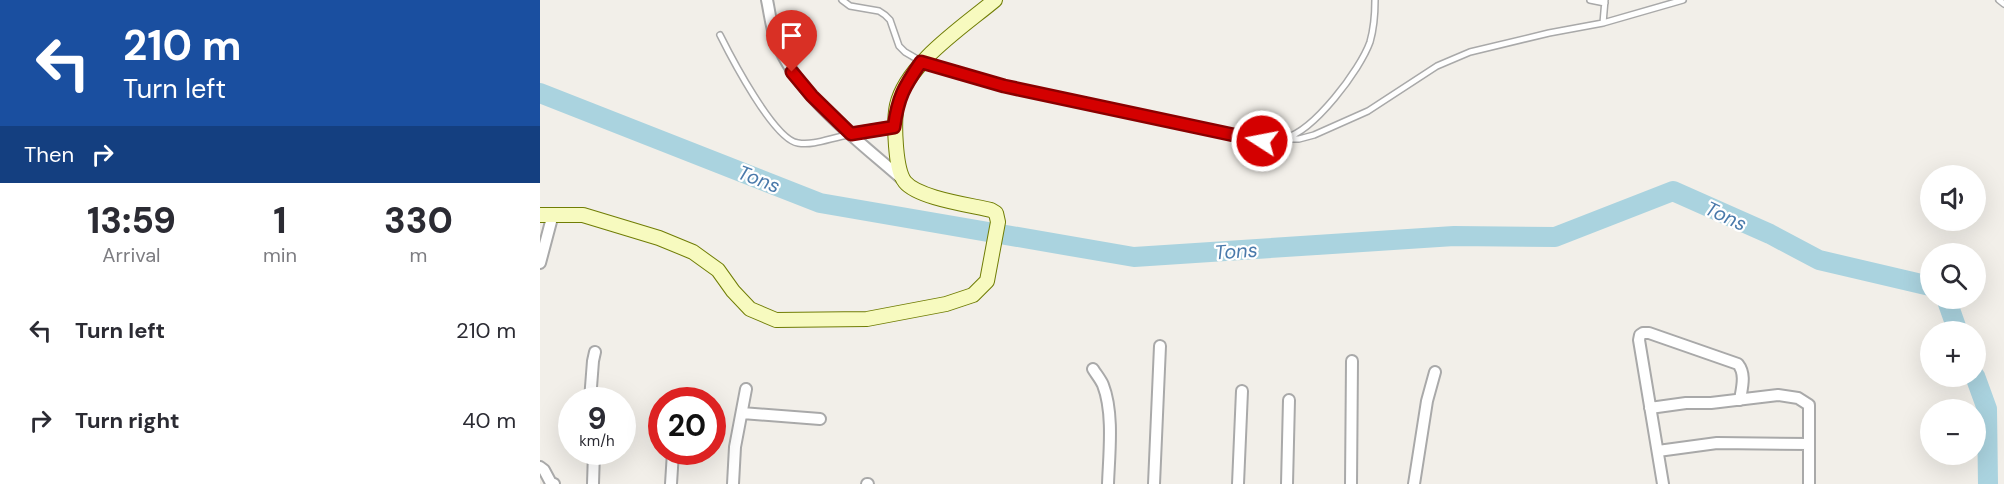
<!DOCTYPE html>
<meta charset="utf-8">
<style>
:root{--surface:#fff;--page:#f2f2f3;--text:#2b2b33;--muted:#7c7c81}
body{margin:0;font-family:"DM Sans",sans-serif;background:var(--page);color:var(--text);height:100vh;display:flex;flex-direction:column;font-size:22px;white-space:nowrap}
*{box-sizing:border-box;margin:0}
p{font-size:20px;color:var(--muted)}
.icon{flex:none;width:33px;height:33px;fill:none;stroke:currentColor;stroke-width:2;stroke-linecap:round;stroke-linejoin:round}
.map{position:relative;flex:1;overflow:hidden}
.details{display:flex;flex-direction:column;background:var(--surface);width:540px}
.details>*{flex:none}
.top-card{background:#1a4fa0;color:#fff;overflow:hidden}
.fabs{position:absolute;left:1380px;top:165px;display:grid;gap:12px}
.fabs a{display:grid;place-items:center;width:66px;height:66px;border-radius:50%;background:var(--surface);box-shadow:0 6px 24px #0002;font-size:30px}
.speed{position:absolute;left:18px;top:387px;display:flex;gap:12px;font-size:30px;font-weight:700;text-align:center}
.speed>*{display:grid;place-content:center;width:78px;height:78px;border-radius:50%;background:var(--surface);box-shadow:0 6px 24px #0002;line-height:1}
.speed small{font-size:15px;font-weight:400}
.speed .limit{border:9px solid #d22;background:#fff;color:#111}
.pin{position:absolute;display:grid;place-items:center;width:51px;height:51px;color:#fff;margin:-62px -26px;border-radius:50% 50% 50% 0;rotate:-45deg;box-shadow:0 0 6px #0007}
.pin .icon{rotate:45deg}
.me{position:absolute;width:66px;margin:-33px;rotate:281deg;stroke-linejoin:round;filter:drop-shadow(0 0 4px #0008)}
.turn{display:flex;align-items:center;gap:21px;height:126px;padding:0 24px;font-size:27px}
.turn .icon{width:78px;height:78px;stroke-width:2.5}
.turn b{display:block;font-size:42px;line-height:51px}
.then{display:flex;align-items:center;height:57px;padding:0 24px;background:#0003;gap:12px;font-size:22px}
.eta{display:flex;justify-content:space-evenly;align-items:center;height:102px;text-align:center}
.eta b{font-size:36px;font-weight:800;line-height:42px}
ul{padding:0;list-style:none}
li{display:flex;align-items:center;gap:18px;height:90px;padding:0 24px}
li div{flex:1}
li b{display:block;font-size:22px}
li em{font-style:normal}
main{display:flex;flex:1;min-height:0}
.map>svg:first-child{display:block}
.lines{fill:none;stroke-linecap:round;stroke-linejoin:round}
.river{stroke:#aad3df;stroke-width:20}
.lane-casing{stroke:#a9a9a9;stroke-width:8}
.street-casing{stroke:#a9a9a9;stroke-width:14}
.secondary-casing{stroke:#707d05;stroke-width:16}
.lane{stroke:#fff;stroke-width:5}
.street{stroke:#fff;stroke-width:10}
.secondary{stroke:#f7fabf;stroke-width:14}
.route-casing{stroke:#8a0000;stroke-width:15}
.route{stroke:#d40000;stroke-width:10}
.labels{text-anchor:middle;dominant-baseline:central;stroke-width:4.5;stroke-linejoin:round;paint-order:stroke}
.water-label{font-size:20px;font-style:italic;fill:#4a7aab;stroke:#fff}
</style>
<main>
<section class="details">
<div class="top-card">
<div class="turn"><svg class="icon" aria-label="left" viewBox="0 0 24 24"><path d="M17 20v-9H6M10 6l-5 5 5 5"/></svg><div><b>210 m</b>Turn left</div></div>
<div class="then">Then<svg class="icon" aria-label="right" viewBox="0 0 24 24"><path d="M7 20v-9h11M14 6l5 5-5 5"/></svg></div>
</div>
<div class="eta">
<div><b>13:59</b><p>Arrival</p></div>
<div><b>1</b><p>min</p></div>
<div><b>330</b><p>m</p></div>
</div>
<ul>
<li><svg class="icon" aria-label="left" viewBox="0 0 24 24"><path d="M17 20v-9H6M10 6l-5 5 5 5"/></svg><div><b>Turn left</b></div><em>210 m</em></li>
<li><svg class="icon" aria-label="right" viewBox="0 0 24 24"><path d="M7 20v-9h11M14 6l5 5-5 5"/></svg><div><b>Turn right</b></div><em>40 m</em></li>
</ul>
</section>
<div class="map">
<svg width="1464" height="484" viewBox="0 0 1464 484">
<rect width="100%" height="100%" fill="#f2efe9"/>
<g class="lines">
<!-- river -->
<path class="river" d="M0,93L280,203L594,257L914,236L1015,237L1133,191L1230,234L1279,260L1390,286
M1406,298L1418,332
M1435,376L1447,409L1448,484"/>
<defs>
<path id="lane" d="M302,0L310,6L339,11L345,15L350,20L359,46L365,52L389,66L463,85L722,141C729,140 738,140 745,138C774,131 820,70 830,42C834,28 835,14 835,0
M1050,0L1065,3
M1459,0L1464,4
M1063,23L1065,0
M180,35C191,57 234,140 258,143C274,146 293,137 309,135
M748,139H759L774,135L828,111L897,66L930,52L1009,33L1063,23L1143,0"/>
<path id="street" d="M227,0C230,14 231,27 236,40C258,97 318,140 362,179
M311,134L354,127
M0,263L13,214
M553,369C556,374 561,380 563,385C574,413 569,455 568,484
M50,400L53,361L55,352
M1110,408L1146,403H1171L1238,395L1258,398L1269,405V484
M202,413L280,419
M1118,451L1177,443L1269,444
M0,467L4,470L11,483L14,484
M53,484L54,452
M131,484L133,452
M193,484L195,447L206,389
M327,484H328
M614,484L620,346
M698,484L702,391
M747,484L749,400
M811,484L812,361
M874,484L887,401L895,372
M1123,484L1099,340L1100,335L1103,333H1109L1198,364C1206,374 1202,387 1200,400"/>
<path id="secondary" d="M0,215H43L119,238L153,252L178,270L193,291L210,309L236,320L327,319L406,304L433,295L447,281L458,222L456,213L451,210C430,205 378,198 365,182C358,173 357,157 356,146C355,133 354,119 357,105C366,64 424,26 455,0"/>
</defs>
<!-- lane casing -->
<use href="#lane" class="lane-casing"/>
<!-- street casing -->
<use href="#street" class="street-casing"/>
<!-- secondary casing -->
<use href="#secondary" class="secondary-casing"/>
<!-- lane -->
<use href="#lane" class="lane"/>
<!-- street -->
<use href="#street" class="street"/>
<!-- secondary -->
<use href="#secondary" class="secondary"/>
</g>
<g class="lines">
<defs>
<path id="route" d="M252,72L272,96L311,134L354,127C358,97 364,87 381,62L464,86L722,141"/>
</defs>
<!-- route casing -->
<use href="#route" class="route-casing"/>
<!-- route -->
<use href="#route" class="route"/>
</g>
<g class="labels">
<!-- water labels -->
<g class="water-label">
<text transform="translate(219 179) rotate(21)">Tons</text>
<text transform="translate(1186 216) rotate(25)">Tons</text>
<text transform="translate(696 251) rotate(-4)">Tons</text>
</g>
</g>
</svg>
<div class="fabs">
<a><svg class="icon" aria-label="sound" viewBox="0 0 24 24"><path d="M4 9h4l5-4v14l-5-4H4zM17 9q2 3 0 6"/></svg></a>
<a><svg class="icon" aria-label="search" viewBox="0 0 24 24"><circle cx="10" cy="10" r="6"/><path d="M15 15l6 6"/></svg></a>
<a>+</a>
<a>−</a>
</div>
<div class="speed"><div>9<small>km/h</small></div><div class="limit">20</div></div>
<div class="pin" style="left:252px;top:72px;background:#d93025"><svg class="icon" aria-label="arrive" viewBox="0 0 24 24"><path d="M6 21V4h12l-3 4 3 4H6"/></svg></div>
<svg class="me" style="left:722px;top:141px" viewBox="-20 -20 40 40"><circle r="17" fill="#d40000" stroke="#fff" stroke-width="3"/><path d="M0-11L8 9 0 5-8 9z" fill="#fff"/></svg>
</div>
</main>
